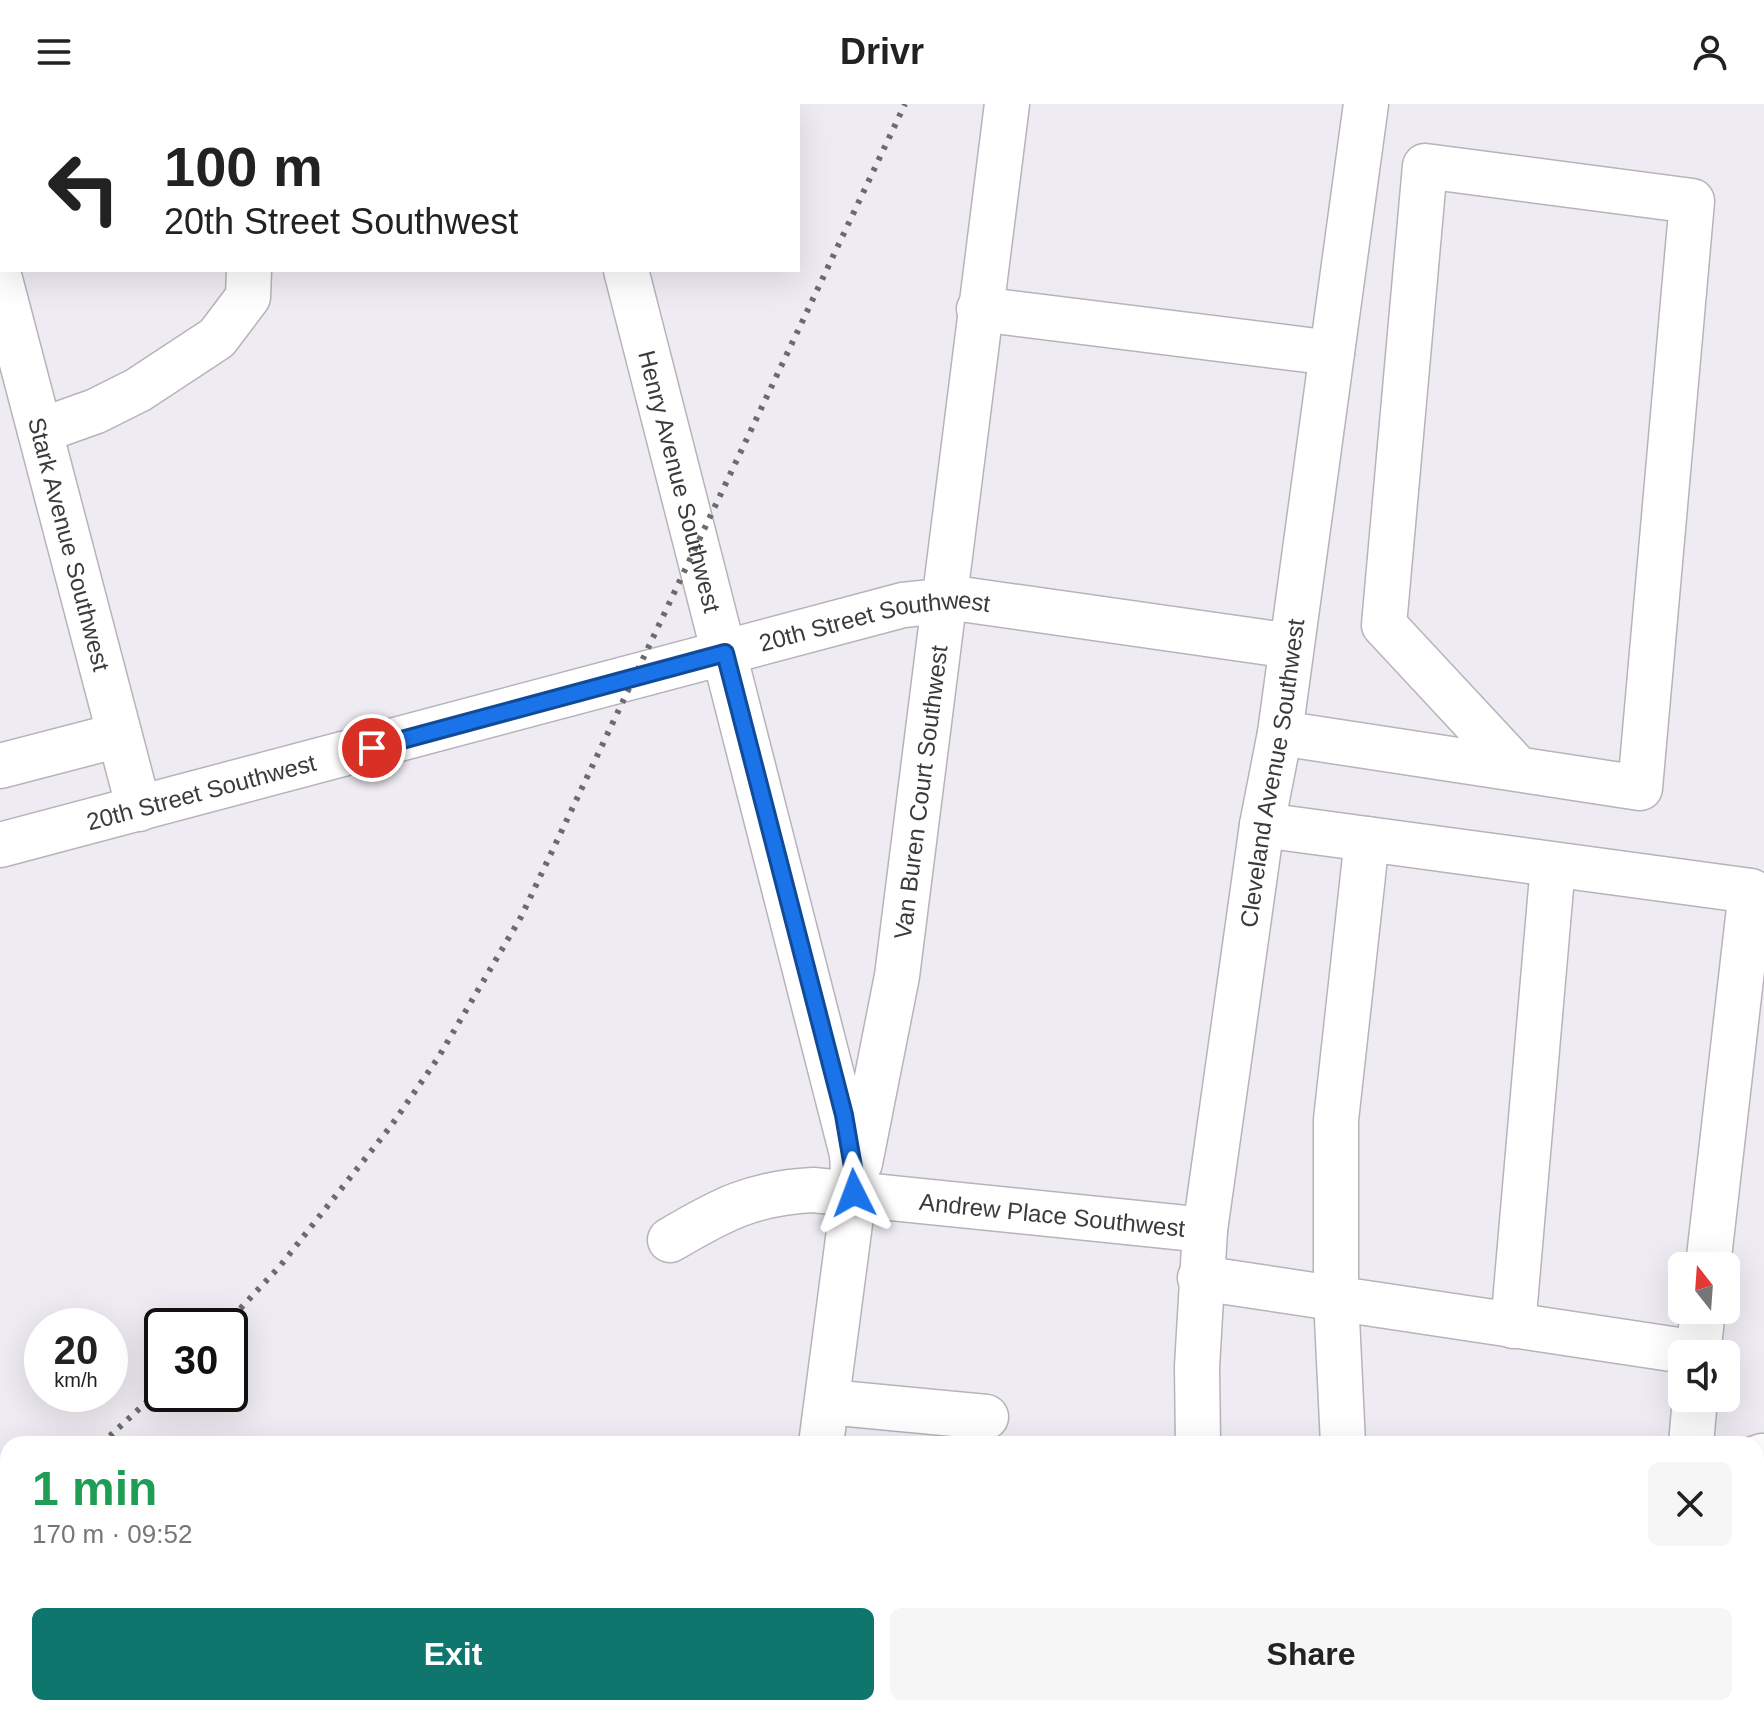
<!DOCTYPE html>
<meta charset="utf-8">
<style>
:root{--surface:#fff;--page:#f6f6f6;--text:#222;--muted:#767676;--accent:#0f766e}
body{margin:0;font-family:Helvetica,sans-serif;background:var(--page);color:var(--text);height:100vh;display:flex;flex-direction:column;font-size:30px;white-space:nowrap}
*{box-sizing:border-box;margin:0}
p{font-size:26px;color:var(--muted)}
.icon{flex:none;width:44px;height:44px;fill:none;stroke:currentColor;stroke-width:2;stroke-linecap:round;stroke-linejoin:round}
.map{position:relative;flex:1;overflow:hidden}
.sheet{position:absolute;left:0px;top:1332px;width:1764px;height:280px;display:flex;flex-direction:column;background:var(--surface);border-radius:24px 24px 0 0;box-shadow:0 8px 32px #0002}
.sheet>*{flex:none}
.top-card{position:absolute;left:0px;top:0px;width:800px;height:168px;box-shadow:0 8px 32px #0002;background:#fff;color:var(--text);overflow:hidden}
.needle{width:52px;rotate:343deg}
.tools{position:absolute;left:1668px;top:1148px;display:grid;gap:16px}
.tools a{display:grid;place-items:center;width:72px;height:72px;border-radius:12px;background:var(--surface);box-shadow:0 8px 32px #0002;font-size:40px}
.speed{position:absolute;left:24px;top:1204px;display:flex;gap:16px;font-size:40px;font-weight:700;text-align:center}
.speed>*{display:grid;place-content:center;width:104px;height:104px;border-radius:50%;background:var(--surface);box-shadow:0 8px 32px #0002;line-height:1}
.speed small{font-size:20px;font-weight:400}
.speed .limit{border:4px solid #111;border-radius:12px;background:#fff;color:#111}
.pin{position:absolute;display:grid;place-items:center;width:68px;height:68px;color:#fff;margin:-34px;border:4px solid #fff;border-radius:50%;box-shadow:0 2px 8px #0007}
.me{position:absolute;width:88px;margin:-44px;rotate:357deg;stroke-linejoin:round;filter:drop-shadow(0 0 6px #0008)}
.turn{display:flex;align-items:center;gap:28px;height:168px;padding:0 32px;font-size:36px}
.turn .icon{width:104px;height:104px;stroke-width:2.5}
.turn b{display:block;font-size:56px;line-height:68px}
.round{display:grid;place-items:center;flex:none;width:84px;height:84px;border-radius:12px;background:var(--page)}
.overview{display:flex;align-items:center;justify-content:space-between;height:136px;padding:0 32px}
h1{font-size:48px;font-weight:700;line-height:60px;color:#1e9e55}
.cta{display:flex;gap:16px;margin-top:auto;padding:16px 32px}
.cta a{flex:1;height:92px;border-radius:12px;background:var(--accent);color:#fff;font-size:32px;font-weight:700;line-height:92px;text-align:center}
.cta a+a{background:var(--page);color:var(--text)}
header{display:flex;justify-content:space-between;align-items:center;height:104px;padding:0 32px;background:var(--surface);font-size:36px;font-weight:700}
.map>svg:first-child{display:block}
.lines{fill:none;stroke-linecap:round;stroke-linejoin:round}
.minor-casing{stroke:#b7b3bb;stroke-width:47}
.major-casing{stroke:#b7b3bb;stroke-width:47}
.minor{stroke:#fff;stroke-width:44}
.major{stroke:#fff;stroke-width:44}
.rail{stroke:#6c6a6e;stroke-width:6;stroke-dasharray:4 8;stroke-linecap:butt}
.route-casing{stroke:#114b97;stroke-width:20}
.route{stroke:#1a73e8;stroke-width:14}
.labels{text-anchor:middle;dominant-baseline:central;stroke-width:8;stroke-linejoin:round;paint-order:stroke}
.street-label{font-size:24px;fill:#3c3a3d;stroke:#eeebf2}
</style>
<header><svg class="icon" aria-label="menu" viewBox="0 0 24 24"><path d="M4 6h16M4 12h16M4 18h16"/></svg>Drivr<svg class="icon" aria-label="person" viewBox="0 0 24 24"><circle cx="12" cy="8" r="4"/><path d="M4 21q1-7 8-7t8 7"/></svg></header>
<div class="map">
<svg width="1764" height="1612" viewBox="0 0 1764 1612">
<rect width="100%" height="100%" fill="#eeebf2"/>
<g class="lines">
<defs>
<g id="minor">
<path d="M273,0L274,2"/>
<path d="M586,0V2"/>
<path d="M416,2L424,0"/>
<path d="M0,108H2"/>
<path id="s1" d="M626,166L852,1050L854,1089L821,1340"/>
<path id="s2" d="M0,175L139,705"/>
<path d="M979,205L1332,249"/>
<path d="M40,327L96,307L138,286L217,234L248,193L249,166"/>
<path d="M1280,629L1640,684L1692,97L1425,62L1384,521L1518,665"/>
<path d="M0,662L119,631"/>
<path d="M1262,721L1367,735L1336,1016V1193L1343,1340"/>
<path d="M1367,735L1751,787L1708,1162"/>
<path id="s3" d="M0,741L903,501L961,495L1291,542"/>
<path id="s4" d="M860,1059L897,872L1007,0"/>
<path id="s5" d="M670,1136C721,1106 752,1089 813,1086L1205,1126"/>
<path d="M1200,1174L1698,1249"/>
<path d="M1513,1222L1553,761"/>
<path d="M1698,1250L1703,1206"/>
<path d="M828,1298L986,1313"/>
<path d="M1691,1340L1695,1294"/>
<path d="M1756,1354L1762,1352L1764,1357"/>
<path d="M1756,1578L1764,1576"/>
<path d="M943,1604L974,1612"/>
<path d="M746,1612L748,1604"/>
</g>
<g id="major">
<path id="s6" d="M1198,1340L1197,1263L1205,1126L1262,721L1280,629L1366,0"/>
<path d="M1228,1604L1230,1612"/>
<path d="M1278,1604L1280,1612"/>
<path d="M1089,1612L1092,1604"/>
</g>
</defs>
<!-- minor casing -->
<use href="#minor" class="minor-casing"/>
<!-- major casing -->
<use href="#major" class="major-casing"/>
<!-- minor -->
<use href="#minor" class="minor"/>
<!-- major -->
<use href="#major" class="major"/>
<!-- rail -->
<path class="rail" d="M224,1222L280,1162L391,1022L438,954L521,813L905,0
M101,1340L162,1284
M0,1423L8,1417"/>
</g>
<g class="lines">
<defs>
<path id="route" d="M372,644L725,549L844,1011L854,1069V1089"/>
</defs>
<!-- route casing -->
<use href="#route" class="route-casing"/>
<!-- route -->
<use href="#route" class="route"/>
</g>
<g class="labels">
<!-- street labels -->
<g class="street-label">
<text stroke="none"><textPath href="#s1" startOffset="218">Henry Avenue Southwest</textPath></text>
<text stroke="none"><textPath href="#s2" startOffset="274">Stark Avenue Southwest</textPath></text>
<text stroke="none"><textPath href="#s3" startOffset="904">20th Street Southwest</textPath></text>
<text stroke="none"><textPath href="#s6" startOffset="676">Cleveland Avenue Southwest</textPath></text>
<text stroke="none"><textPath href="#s3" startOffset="208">20th Street Southwest</textPath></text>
<text stroke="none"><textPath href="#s4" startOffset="376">Van Buren Court Southwest</textPath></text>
<text stroke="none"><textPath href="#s5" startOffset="394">Andrew Place Southwest</textPath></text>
</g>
</g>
</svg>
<div class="tools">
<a><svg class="needle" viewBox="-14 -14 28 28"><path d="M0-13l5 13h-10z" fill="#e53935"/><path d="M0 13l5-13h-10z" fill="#767676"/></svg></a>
<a><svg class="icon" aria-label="sound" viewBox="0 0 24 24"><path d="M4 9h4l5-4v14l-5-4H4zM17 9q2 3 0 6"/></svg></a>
</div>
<div class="speed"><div>20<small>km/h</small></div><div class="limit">30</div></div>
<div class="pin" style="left:372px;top:644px;background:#d93025"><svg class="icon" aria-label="arrive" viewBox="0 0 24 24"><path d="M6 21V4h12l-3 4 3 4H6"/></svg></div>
<svg class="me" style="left:854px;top:1089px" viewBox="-20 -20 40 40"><path d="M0-17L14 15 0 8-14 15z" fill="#1a73e8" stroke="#fff" stroke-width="4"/></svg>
<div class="top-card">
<div class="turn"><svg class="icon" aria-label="left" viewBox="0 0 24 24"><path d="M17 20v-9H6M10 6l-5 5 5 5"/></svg><div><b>100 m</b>20th Street Southwest</div></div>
</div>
<section class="sheet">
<div class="overview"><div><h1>1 min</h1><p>170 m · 09:52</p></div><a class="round"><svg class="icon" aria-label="close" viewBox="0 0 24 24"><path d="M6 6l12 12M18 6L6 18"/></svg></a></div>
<div class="cta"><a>Exit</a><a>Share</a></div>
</section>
</div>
